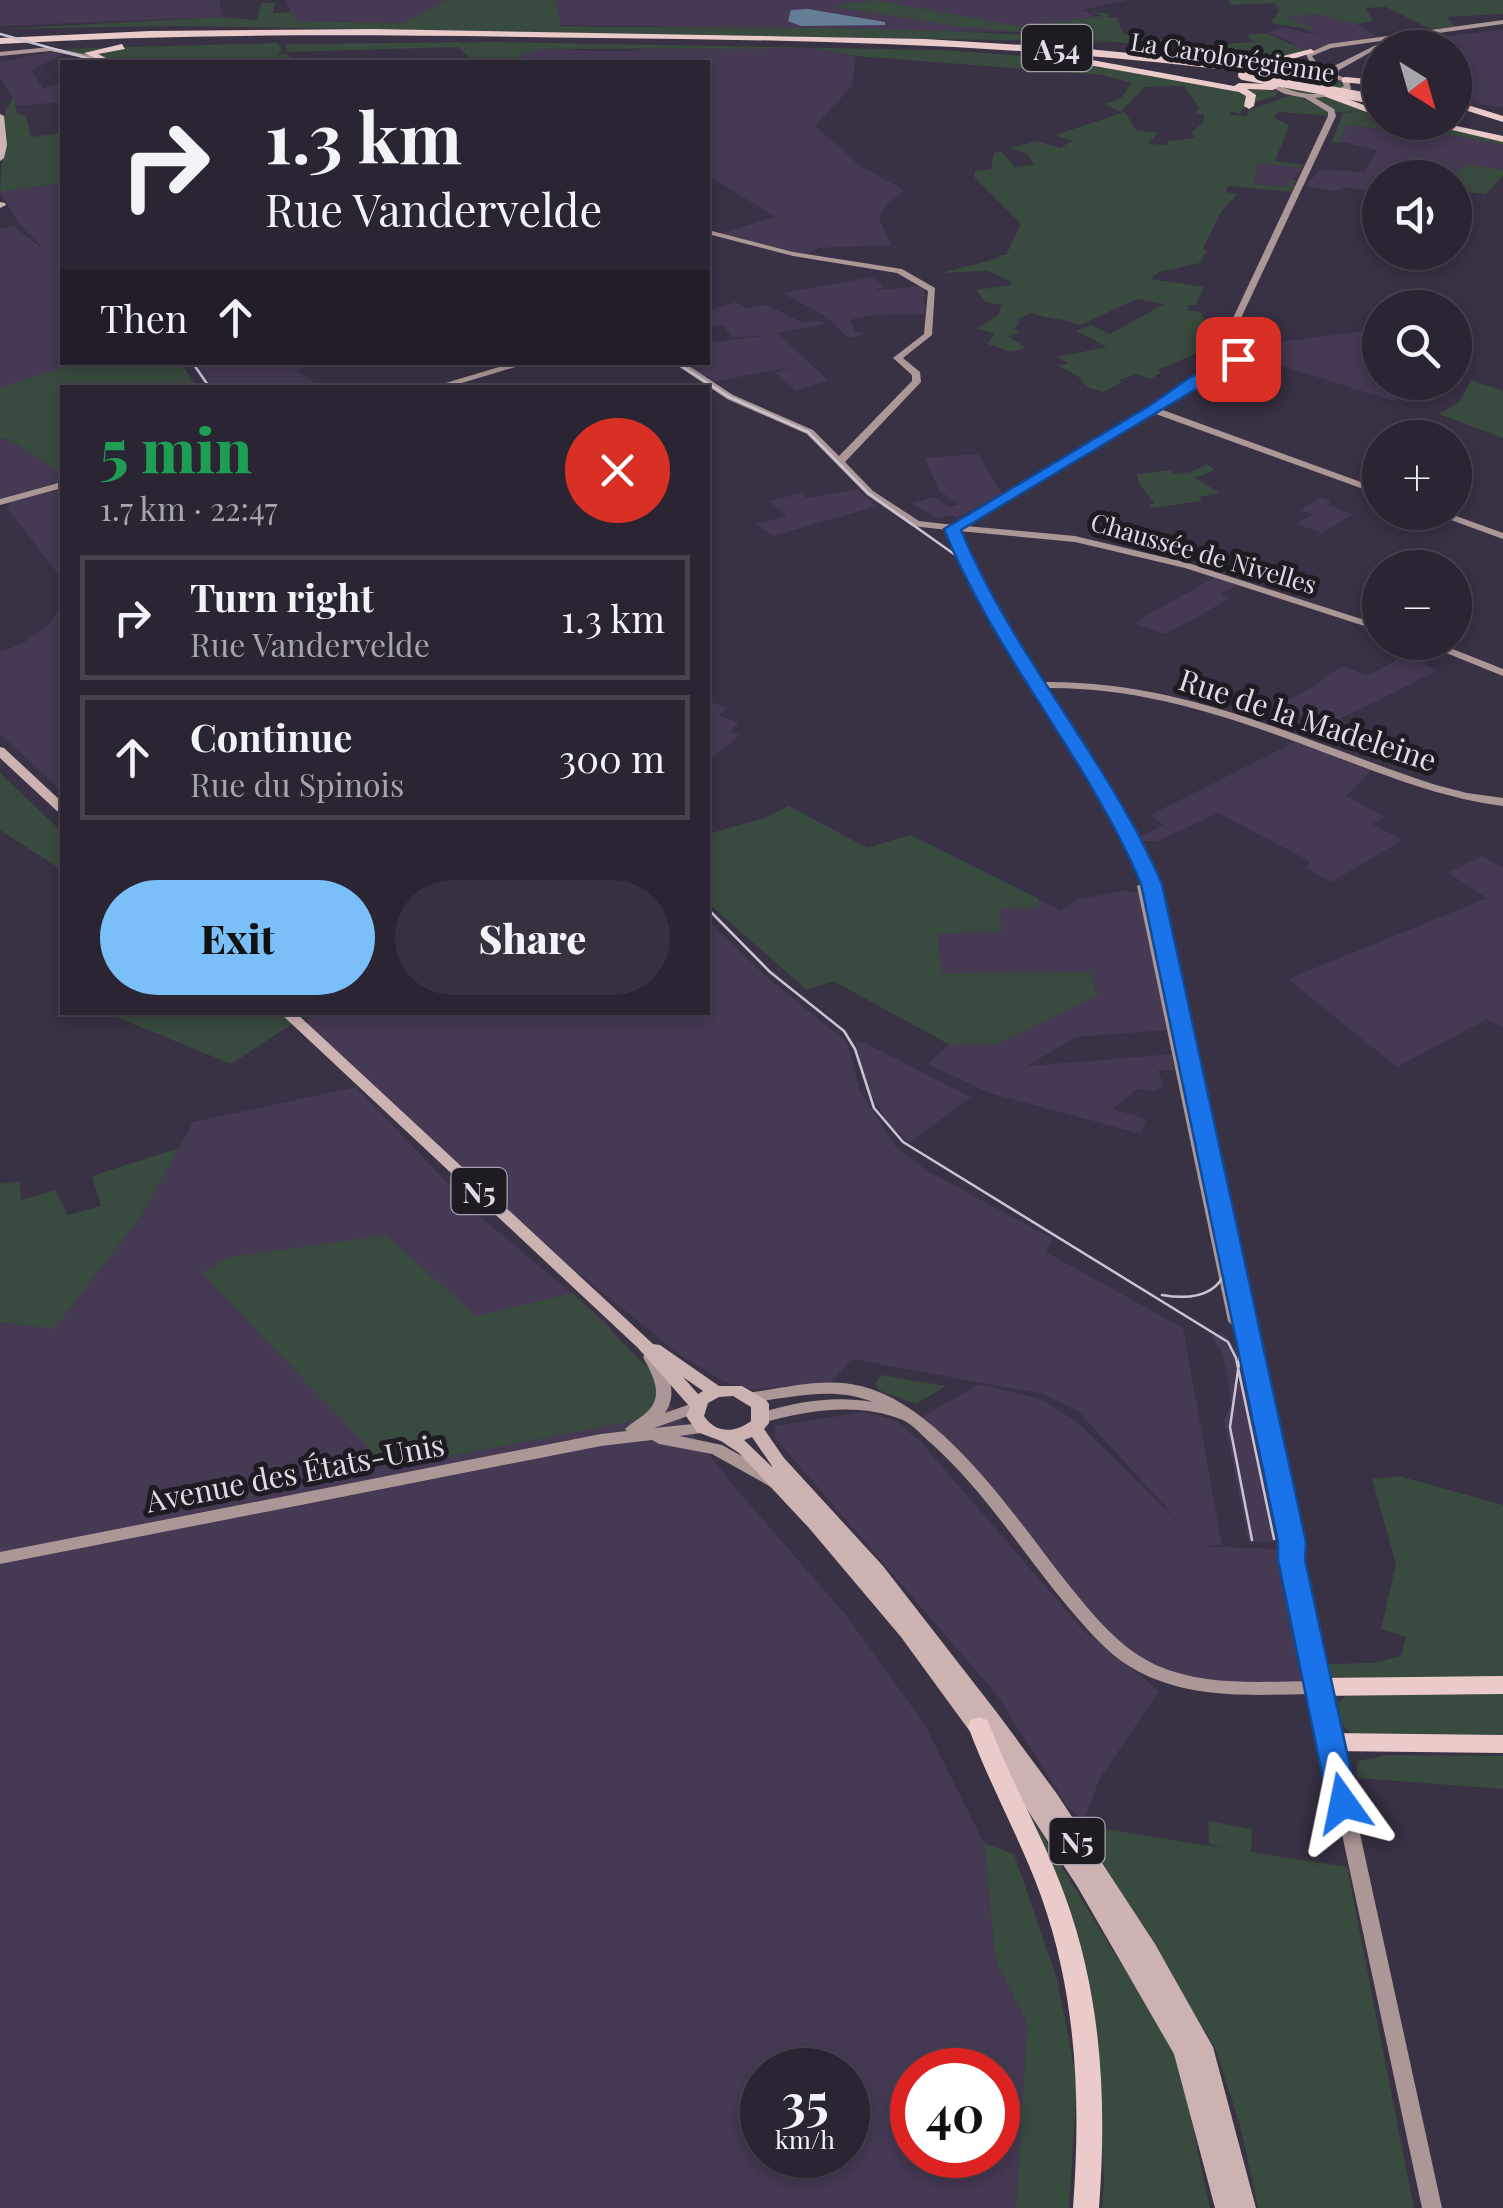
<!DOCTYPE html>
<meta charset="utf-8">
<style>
:root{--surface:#2b2533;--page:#37313f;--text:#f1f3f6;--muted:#a6a5ac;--line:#47424e;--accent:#7abff8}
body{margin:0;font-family:"Playfair Display",serif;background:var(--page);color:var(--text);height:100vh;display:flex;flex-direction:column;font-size:38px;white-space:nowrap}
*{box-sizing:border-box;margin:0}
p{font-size:32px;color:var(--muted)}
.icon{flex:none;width:55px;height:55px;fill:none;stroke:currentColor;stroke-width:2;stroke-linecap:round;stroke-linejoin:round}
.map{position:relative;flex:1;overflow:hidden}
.panel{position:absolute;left:60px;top:385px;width:650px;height:630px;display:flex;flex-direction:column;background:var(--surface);border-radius:0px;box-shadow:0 5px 15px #0003,0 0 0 2px var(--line)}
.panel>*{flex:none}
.banner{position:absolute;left:60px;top:60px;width:650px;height:305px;border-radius:0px;box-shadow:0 5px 15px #0003,0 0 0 2px var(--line);background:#2b2533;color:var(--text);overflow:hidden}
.needle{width:65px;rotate:143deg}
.fabs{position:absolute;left:1362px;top:30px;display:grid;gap:20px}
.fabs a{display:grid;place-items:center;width:110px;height:110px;border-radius:50%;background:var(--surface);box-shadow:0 5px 15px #0003,0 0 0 2px var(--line);font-size:50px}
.speed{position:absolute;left:740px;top:2048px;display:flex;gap:20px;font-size:50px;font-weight:700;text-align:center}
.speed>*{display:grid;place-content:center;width:130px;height:130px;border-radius:50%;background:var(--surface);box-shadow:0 5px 15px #0003,0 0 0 2px var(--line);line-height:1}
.speed small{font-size:25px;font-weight:400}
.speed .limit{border:15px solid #d22;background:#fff;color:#111}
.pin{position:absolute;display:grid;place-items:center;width:85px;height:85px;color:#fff;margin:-42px;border-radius:20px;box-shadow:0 5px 15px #0006}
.me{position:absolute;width:110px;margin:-55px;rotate:348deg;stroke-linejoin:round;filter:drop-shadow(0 0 8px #0008)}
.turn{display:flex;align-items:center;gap:35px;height:210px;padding:0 40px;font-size:45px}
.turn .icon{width:130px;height:130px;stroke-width:2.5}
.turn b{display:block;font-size:70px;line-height:85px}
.then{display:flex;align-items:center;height:95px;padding:0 40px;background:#0003;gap:20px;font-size:38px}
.round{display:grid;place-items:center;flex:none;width:105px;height:105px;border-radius:52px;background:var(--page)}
.headline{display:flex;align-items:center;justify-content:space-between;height:170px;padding:0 40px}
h1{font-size:60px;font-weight:800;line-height:75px;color:#1e9e55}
.action{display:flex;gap:20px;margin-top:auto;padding:20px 40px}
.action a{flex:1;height:115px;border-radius:60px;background:var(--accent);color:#111;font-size:40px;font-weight:800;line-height:115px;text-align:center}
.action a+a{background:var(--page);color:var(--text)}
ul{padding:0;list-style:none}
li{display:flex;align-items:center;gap:30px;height:125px;margin:0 20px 15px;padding:0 20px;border:5px solid var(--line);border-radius:0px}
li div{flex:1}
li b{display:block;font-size:38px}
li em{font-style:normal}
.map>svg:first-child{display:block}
.built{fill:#453953;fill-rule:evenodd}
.green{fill:#394a3e}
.water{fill:#667d96}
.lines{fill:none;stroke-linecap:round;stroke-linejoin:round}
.secondary{fill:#ab9796;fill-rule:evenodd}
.primary{fill:#ccb2b1;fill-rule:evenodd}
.highway{fill:#eacbc9;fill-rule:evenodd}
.tram{stroke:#cac3d1;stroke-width:2.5}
.highway-bridge{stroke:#eacbc9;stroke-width:10}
.route{fill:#1a73e8;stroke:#114b97;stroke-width:2.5}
.labels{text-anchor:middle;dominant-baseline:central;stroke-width:10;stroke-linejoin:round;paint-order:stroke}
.far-street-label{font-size:25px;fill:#e1dbe8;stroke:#1f1b23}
.shield{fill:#1f1b23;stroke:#a7a1ad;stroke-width:2.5}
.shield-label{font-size:28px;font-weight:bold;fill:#e1dbe8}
.street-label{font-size:30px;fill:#e1dbe8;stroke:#1f1b23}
</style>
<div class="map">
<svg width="1503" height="2208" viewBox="0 0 1503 2208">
<rect width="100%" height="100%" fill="#393144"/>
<!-- built -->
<path class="built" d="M0,0H219L223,17L0,26Z
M286,0H1128L1082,10L1096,16L1073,22L1037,24L1007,32L295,21Z
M1313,14L1357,24L1376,36L1306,51L1287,46L1294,43L1267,33L1283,27L1321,36L1305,30L1311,27L1284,18Z
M1503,30V108L1455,100V48H1426L1429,38Z
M667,47L811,48L856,56L852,86L815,126L859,165L904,190L888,203L879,218L891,245L818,248L806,255L718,234L776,217L710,177L712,174H708V62H513L524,54L542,49L622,51Z
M49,52L63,55L31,70L43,88L62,83V102L17,106L0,78V62Z
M1393,123L1503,145V170L1467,164L1452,177L1380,178V193L1346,187L1335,191L1306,186L1319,170L1365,172L1377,150L1339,141L1348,125L1382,129Z
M1259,163L1297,166L1302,168L1287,187L1253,184Z
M62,183V362L72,363L68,369L0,388V229L13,226L46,251L18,223L0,192Z
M872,277L884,286L876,290L924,286L925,314L872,315L850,320L855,331L868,334L848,338L824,315L782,293Z
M736,302L746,308L767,305L801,322L820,321L825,324L777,333L828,380L796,391L774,372L798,366L712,382L680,363L708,362V343L761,336L732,337L723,325L708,327V311Z
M1380,329V382L1412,383L1394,401L1250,356L1272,343Z
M192,363H322L296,370L320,387H208Z
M6,438L62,473V482L0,498V440Z
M978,454L1002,493L957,518L952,515L937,518L911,503L934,497L949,507L960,504L939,491L925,458Z
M61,489L62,490V579L7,508L11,502Z
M857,489L877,506L773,536L756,524L787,516L769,501L801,493L807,498Z
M1320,498L1331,501L1327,505L1353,514L1322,533L1296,524L1312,514L1300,510Z
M1215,577L1237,585L1220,594L1228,599L1196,618L1164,634L1134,623Z
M62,607V791L0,734V652L23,643L48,625Z
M1422,646L1441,648L1422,663L1437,671L1326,726L1275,706L1313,687L1339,668L1346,667L1367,676Z
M708,701L727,708L719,716L739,722L729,732L740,735L708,761Z
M1295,742L1371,771L1346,796L1385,817L1372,824L1403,840L1331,882L1305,867L1311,862L1218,813L1158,841H1142L1139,837L1164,825L1150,815Z
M789,806L867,848L910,835L1061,911L1078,899L1124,891L1143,893L1168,1030L1076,1037L1027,1066L1172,1054L1174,1070H1158L1164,1086L1156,1091L1137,1089L1113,1109L1146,1119L1141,1134L989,1093L928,1064L950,1044L833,981L807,990L708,903V834L765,818Z
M1482,856L1503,868V1027L1487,1019L1397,1067L1288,979L1487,898L1448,873Z
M708,920L769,979L847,1042L860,1091L896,1147L926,1170L1053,1239L1046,1252L1183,1328L1222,1545L1202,1546L1292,1550L1318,1687L1237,1689L1158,1673L1081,1619L920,1418L980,1384L1040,1399L1076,1421L1182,1525L1078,1411L1043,1394L852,1359L831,1383L752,1389L725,1382L680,1355L562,1260L301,1028L316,1012H708Z
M855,1041L867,1044L971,1097L909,1143L888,1123L868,1089Z
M356,1087L478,1215L606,1322L738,1491L846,1615L925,1725L984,1843L995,1959L1027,2023L1016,2208H0V1322L54,1328L142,1215L193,1122ZM762,2070H848V2155H762ZM912,2070H998V2155H912Z
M1222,1332L1235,1348H1241L1242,1340L1244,1343V1373L1277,1541L1249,1542L1224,1420L1230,1406L1229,1383L1222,1353L1212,1337Z
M864,1412L897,1421L921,1442L1083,1630L1159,1691L1099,1780L1084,1821L1067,1806L997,1695L775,1438V1426Z"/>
<!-- green -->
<path class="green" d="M446,0H556L561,26C745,29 929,24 1113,42L176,26L0,29L223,17L257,20L261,3H275L273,13L291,12L296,21L403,23Z
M875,0L1024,27L1102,16L1090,11L1111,14L1106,17L1117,18L1123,34L1226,47L1224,44L1254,42L1246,35L1267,33L1306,51L1275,58L955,26L830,6Z
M1228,0H1503V14L1446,17L1456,27L1430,29L1386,7L1366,8L1373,21L1357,24L1313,14L1287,18L1314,28L1308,29L1270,23L1279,11L1275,3L1231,5Z
M500,42L944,50L1058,59L1233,88L1278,91L1276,96L1252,103L1253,98L1239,114L1230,111L1231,115L1247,116L1248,110L1292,95L1269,80C1296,70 1323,68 1348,83L1330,94L1380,115V122C1422,123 1463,128 1503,140V145L1393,123L1382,129L1348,125L1339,141L1343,143L1332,142L1343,113L1360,111L1335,112L1326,106L1332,116L1279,112L1274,117L1289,126L1275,161L1304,165L1302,168L1259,163L1253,184L1286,187L1290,180H1296L1292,192L1228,186L1226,192L1238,194L1221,212L1205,244L1203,249L1207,251L1200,263L1159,272L1151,279L1204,287L1196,305H1189L1187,310L1202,313L1204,321L1227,327L1225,341L1158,370L1161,373L1150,379L1137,374L1119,380L1122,382L1103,392L1086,387L1079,377L1058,366L1068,363L1056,357L1107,347L1076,331L1091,325L1110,334L1164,304L1137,299L1080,325C1062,318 1048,319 1031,313L1017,320L1020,322L1014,329L1020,332L1008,336L1026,348L1012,352L987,344L995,333L976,329L998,315L1002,305L986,302L976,290L1011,285L1010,281L987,271L941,273L999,258L998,255H1006L1021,224L975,178L974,171L991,169L994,153L1001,151L1015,167L1034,165L1028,154L1011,148L1037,141L1060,148L1072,141L1055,135L1125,112L1136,130L1158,133L1148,144L1168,145L1167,141L1195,138L1192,132L1205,120L1203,114H1195L1199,107L1184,86L1145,87L1120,112L1105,104L1122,97L1131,83L1102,75L856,56L811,48L542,49L524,54L513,62H469V57L458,47L287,52L286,44Z
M278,43L282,51L275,57L286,53L294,62H217L255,58L112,62L63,49Z
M14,96L17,114L26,115L31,137L62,133V183L0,192L5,111Z
M1467,164L1503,170V176L1486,194L1460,191L1452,177Z
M82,362L180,363L198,387L62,388V473L6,438L0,440V388Z
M1471,380L1503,391V438L1439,414L1459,402Z
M1207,464L1215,470L1195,478L1220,493L1199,497L1202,501L1152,508L1149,505L1154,503L1139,483L1137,474L1171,470L1174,474L1191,472Z
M0,773L62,832V870L0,830Z
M789,806L867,848L910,835L1039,899L1038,908L999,909L1002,931L937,934L942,973L1090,972L1097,996L997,1044L950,1045L833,981L807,990L708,903V834L765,818Z
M115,1012H283L295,1022L231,1064L111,1015Z
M179,1148L142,1215L54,1329L0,1322V1184L20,1181L21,1200L55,1190L68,1215L101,1206L92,1176Z
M386,1235L476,1316L573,1293L665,1385L654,1417L388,1468L202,1273L229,1257Z
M882,1375L946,1386L916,1404L878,1390L875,1383Z
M1399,1476L1503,1505V1685L1335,1686L1327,1664L1373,1663L1401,1656L1406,1637L1381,1629L1396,1564L1372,1479Z
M1503,1694V1739L1360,1737C1343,1730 1339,1723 1336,1705L1346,1696Z
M1388,1755L1503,1756V1789L1357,1778V1761Z
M1026,1808L1178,2057L1210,2208H1102L1104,2181L1095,2035Z
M1208,1821L1252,1829L1251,1852L1347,1867L1414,2208H1258L1240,2125L1215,2048L1080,1825L1224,1848L1209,1844Z
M984,1843L1014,1854L1057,1979L1077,2082L1069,2208H1016L1027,2023L995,1959Z"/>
<!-- water -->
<path class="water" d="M808,9L885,22V25L801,26L788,21L791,10Z"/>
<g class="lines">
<!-- secondary -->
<path class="secondary" d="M1503,20V24L1331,48L1312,56L1319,66L1313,70L1331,73L1332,67L1382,42L1387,43L1339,70L1338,75L1349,80L1351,89L1332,96L1315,98L1334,109L1336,116L1234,333L1236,342L1248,354L1160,409L1380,489V495L1153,413L966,526L1075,536L1188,563L1380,625V631L1185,568L1075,542L959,531L966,552L1042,682C1188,680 1301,741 1436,785L1467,793L1503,798V806C1439,798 1380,773 1320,751C1231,717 1143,687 1046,688L1134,829L1155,876L1191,1019L1300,1542V1560L1442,2208H1422L1312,1694C1253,1695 1188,1700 1134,1669C1107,1654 1088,1630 1068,1607C1023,1553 985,1492 932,1444C923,1437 914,1425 903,1420C859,1402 807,1410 762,1423L756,1422L754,1418L756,1414C795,1402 833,1395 873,1402C834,1386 794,1397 754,1402L748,1401L746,1397L748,1393L754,1392C788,1387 826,1377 861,1386C943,1406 1017,1520 1068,1584C1093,1615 1120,1649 1158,1666C1205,1686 1259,1682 1309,1681L1284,1560V1542L1242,1335L1228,1321L1137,886L1144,883L1122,829L1009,646L956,552L948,530L912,526L867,495L807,434L727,399L672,362H683L733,395L813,430L839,456L912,381V375L893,358L924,334L928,291L897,273L793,256L708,234V230L793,252L902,269L935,288L932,335L903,358L920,372L921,382L845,462L873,491L919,521L953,525L1238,354L1228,343L1226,333L1328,116V112L1305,98L1285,94L1267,85L1269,75C1280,73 1304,70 1311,65L1306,54L1329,44ZM1294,73L1325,75L1342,81L1344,86C1321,98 1296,96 1274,82L1275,78Z
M50,47L112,60L116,62H104L50,51L0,56V52Z
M516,362H532L445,388H429Z
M62,482V488L0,505V499Z
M1429,512H1445L1503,533V539Z
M1419,642H1435L1503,669V676Z
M651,1352L656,1353L659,1357C669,1377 678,1393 665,1413L696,1402L702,1403L704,1407L702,1411L654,1428L703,1423L709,1424L711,1428L709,1432L679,1436L722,1445L783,1479L785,1483L783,1487H771L712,1454L659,1444L652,1440L601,1446L0,1564V1552L601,1434L627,1431L625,1429C631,1423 639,1419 646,1413C665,1396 653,1376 643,1357L646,1353Z"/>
<!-- primary -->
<path class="primary" d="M0,114L4,116L7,145L4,158L0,161Z
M0,202L5,203L6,205L0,208Z
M0,747L4,748L62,802V812L57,811L0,758Z
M279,1012H295L653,1344L660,1345L719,1386H742L766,1400L769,1404V1423L764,1429L784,1458L883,1566L998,1714L1057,1794L1155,1944L1213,2047L1256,2208H1215L1174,2054L1077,1886L1028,1811L901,1637L809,1528L739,1453L721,1441L697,1432L686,1416L690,1407L638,1348ZM683,1377L703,1391L698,1394ZM733,1396L751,1407V1421C735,1433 716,1434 704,1416L708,1403L719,1397ZM752,1437L772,1466V1467L744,1440Z"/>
<!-- highway -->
<path class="highway" d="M374,29L925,39L1088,49L1169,57L1255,70L1250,73C1033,45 817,40 599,38C399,35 200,32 0,44V38L150,31Z
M122,44L125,49L98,54L114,62H103L84,53Z
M1178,45L1283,56L1311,49L1315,52L1283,62L1175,50Z
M1081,58L1234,86L1239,83L1273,84L1278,87L1273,90L1247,89L1256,95L1254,106L1249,109L1244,106L1246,96L1239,92L1078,63Z
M1345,77L1380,80V86L1342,82V78Z
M1329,92L1380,111V117L1326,97L1324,95Z
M1368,95L1380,98V104L1365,100V96Z
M1455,101L1503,116V122L1455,107Z
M1418,122H1438L1503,136V142Z
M1503,1676V1694L1318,1696L1310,1693L1307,1687L1310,1681L1318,1678Z
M979,1717L987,1720L990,1726C1012,1784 1044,1838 1065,1896C1102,1997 1107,2102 1099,2208H1073C1081,2102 1077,1997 1041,1896C1020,1838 989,1784 968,1726L971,1720Z
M1330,1733L1503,1735V1753L1330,1751L1322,1748L1319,1742L1322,1736Z"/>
<!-- tram -->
<path class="tram" d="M0,34L101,62
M192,362L210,388
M675,362L729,397L808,432L868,493L961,559L1132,846L1149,892L1167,968L1244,1328L1230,1427L1252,1540
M708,909L770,972L844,1031L855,1049L874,1108L903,1142L1228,1342L1236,1358L1274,1539
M1162,1295C1191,1300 1220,1297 1228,1264"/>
<!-- highway-bridge -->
<path class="highway-bridge" d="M1243,75L1368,98"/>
</g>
<!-- route -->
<path class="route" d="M1233,356L1246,359L961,530C1013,656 1108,759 1162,884L1306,1542L1305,1560L1358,1803L1354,1811L1343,1815L1333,1811L1328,1803L1278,1560V1542L1141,884C1089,759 994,655 944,529L1149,406L1189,378Z"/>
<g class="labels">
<!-- far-street labels -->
<g class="far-street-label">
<text transform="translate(1233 56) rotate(9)">La Carolorégienne</text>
<text transform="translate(1204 552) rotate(16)">Chaussée de Nivelles</text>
</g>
<!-- shield labels -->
<g class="shield">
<rect x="1022" y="25" width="70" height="46" rx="8"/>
<rect x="451.5" y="1168" width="55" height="46" rx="8"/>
<rect x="1049.5" y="1818" width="55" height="46" rx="8"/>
</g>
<g class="shield-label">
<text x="1057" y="48">A54</text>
<text x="479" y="1191">N5</text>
<text x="1077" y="1841">N5</text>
</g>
<!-- street labels -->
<g class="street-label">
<text transform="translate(1308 719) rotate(18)">Rue de la Madeleine</text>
<text transform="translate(295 1472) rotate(-11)">Avenue des États-Unis</text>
</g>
</g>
</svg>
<div class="fabs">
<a><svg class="needle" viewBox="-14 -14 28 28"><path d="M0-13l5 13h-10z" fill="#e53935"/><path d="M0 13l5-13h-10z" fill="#a6a5ac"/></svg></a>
<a><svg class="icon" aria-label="sound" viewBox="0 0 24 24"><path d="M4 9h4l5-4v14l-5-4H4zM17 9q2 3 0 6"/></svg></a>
<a><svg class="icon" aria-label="search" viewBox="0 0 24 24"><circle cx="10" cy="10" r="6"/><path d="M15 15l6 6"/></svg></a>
<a>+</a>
<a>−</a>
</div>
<div class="speed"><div>35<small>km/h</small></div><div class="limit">40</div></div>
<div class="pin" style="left:1238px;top:359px;background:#d93025"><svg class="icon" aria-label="arrive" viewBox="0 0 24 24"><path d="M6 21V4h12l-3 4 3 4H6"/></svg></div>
<svg class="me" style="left:1343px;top:1803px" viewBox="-20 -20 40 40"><path d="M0-17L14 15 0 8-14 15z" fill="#1a73e8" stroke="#fff" stroke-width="4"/></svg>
<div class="banner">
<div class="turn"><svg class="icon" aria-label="right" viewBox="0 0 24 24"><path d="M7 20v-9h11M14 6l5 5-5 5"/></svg><div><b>1.3 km</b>Rue Vandervelde</div></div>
<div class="then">Then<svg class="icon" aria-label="ahead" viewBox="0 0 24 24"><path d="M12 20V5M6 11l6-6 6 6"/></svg></div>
</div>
<section class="panel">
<div class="headline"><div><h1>5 min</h1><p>1.7 km · 22:47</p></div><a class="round" style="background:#d93025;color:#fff"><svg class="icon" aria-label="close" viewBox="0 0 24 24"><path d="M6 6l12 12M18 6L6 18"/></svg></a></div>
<ul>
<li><svg class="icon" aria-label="right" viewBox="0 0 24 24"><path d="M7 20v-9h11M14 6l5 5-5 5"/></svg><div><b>Turn right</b><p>Rue Vandervelde</p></div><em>1.3 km</em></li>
<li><svg class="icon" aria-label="ahead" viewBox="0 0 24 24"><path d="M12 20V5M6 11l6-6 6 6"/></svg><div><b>Continue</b><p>Rue du Spinois</p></div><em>300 m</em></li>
</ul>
<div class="action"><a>Exit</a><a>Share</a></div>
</section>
</div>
